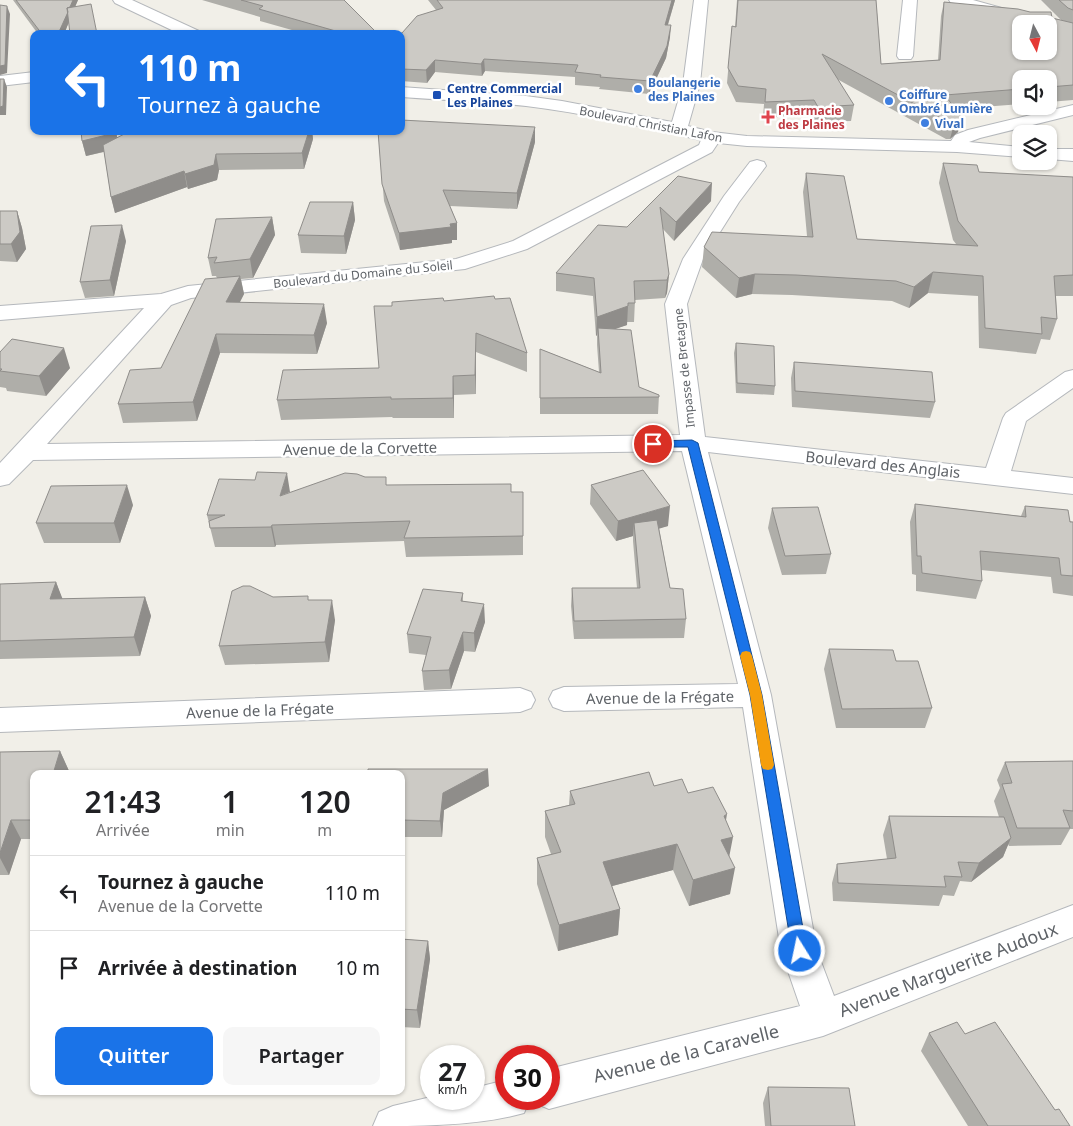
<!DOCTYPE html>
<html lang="fr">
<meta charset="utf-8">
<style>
:root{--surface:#fff;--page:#f6f6f6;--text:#202124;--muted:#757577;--line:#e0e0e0;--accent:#1a73e8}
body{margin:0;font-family:"Noto Sans",sans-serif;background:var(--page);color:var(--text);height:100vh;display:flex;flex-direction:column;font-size:19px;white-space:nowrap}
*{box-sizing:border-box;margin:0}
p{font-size:16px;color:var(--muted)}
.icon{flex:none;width:28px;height:28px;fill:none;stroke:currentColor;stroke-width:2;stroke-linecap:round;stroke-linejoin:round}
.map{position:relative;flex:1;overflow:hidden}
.side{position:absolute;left:30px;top:770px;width:375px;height:325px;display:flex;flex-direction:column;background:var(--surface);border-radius:10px;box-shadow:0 1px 4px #0004}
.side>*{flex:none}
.top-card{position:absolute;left:30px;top:30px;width:375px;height:105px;border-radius:10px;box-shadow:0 1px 4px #0004;background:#1a73e8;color:#fff;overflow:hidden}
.needle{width:32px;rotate:173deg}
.controls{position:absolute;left:1012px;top:15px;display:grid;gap:10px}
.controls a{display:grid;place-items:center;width:45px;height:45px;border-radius:10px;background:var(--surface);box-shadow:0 1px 4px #0004;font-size:25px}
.speed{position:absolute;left:420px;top:1045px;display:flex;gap:10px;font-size:25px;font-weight:700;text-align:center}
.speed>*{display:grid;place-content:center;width:65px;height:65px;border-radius:50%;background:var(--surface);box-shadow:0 1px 4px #0004;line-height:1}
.speed small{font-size:12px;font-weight:400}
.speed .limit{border:8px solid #d22;background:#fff;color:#111}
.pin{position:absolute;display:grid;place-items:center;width:42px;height:42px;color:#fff;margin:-21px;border:2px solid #fff;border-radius:50%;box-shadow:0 1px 5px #0007}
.me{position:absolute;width:55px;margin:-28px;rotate:350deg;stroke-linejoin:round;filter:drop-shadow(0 0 4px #0008)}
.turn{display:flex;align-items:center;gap:18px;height:105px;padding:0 25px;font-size:22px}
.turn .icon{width:65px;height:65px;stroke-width:2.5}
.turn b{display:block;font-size:35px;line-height:42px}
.eta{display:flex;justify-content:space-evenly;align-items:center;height:85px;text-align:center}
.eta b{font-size:30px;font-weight:600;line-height:35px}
.primary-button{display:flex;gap:10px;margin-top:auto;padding:10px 25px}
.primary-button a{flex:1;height:58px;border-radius:10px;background:var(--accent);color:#fff;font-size:20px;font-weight:600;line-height:58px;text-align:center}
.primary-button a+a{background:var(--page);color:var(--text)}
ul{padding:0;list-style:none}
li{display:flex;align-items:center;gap:15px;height:75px;padding:0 25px;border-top:1px solid var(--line)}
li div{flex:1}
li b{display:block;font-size:19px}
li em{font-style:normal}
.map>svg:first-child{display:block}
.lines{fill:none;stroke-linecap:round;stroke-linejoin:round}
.minor-casing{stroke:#b5b8bc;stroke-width:2}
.minor{fill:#fff;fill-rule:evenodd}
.wall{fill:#afaea9}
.shaded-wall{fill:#8f8d8a}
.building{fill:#cccac5;stroke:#8f8d8a;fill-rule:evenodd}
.route{fill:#1a73e8;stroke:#114b97}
.slow{fill:#f59e0b}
.shop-dot{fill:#3f7fe0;stroke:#fff;stroke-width:2}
.transit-dot{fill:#1a4fb4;stroke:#fff;stroke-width:2}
.health-dot{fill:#e0444e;stroke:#fff;stroke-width:2}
.labels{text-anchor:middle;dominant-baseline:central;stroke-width:5;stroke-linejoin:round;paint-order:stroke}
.far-shop-label{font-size:12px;font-weight:bold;fill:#366cbe;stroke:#fff;text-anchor:start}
.far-transit-label{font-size:12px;font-weight:bold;fill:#164399;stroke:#fff;text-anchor:start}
.far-health-label{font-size:12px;font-weight:bold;fill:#be3a42;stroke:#fff;text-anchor:start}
.far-street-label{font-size:12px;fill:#5f6368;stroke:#fff}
.street-label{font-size:15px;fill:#5f6368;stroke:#fff}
.near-street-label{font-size:18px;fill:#5f6368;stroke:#fff}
</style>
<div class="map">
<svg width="1073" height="1126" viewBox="0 0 1073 1126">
<rect width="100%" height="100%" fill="#f1efe8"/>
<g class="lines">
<defs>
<path id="minor" d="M113,0H132L199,31L201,34H180L115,3Z
M694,0H708L700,84L688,126L712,132L747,136L951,141L955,135L968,130L1073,105V115L980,138L969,142L1021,147V157L957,152L747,146L718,143L712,152L527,249L465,269L191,298L171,305L47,444L680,435L665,304L683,259L724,196L750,162L757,160L764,162L766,166L739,202L703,259L687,304L705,437L986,468L1003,418L1006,413L1065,372L1073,370V388L1026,421L1011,471L1073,478V494L708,452L771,695L817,951L834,996L1073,905V937L823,1036L549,1109L535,1103L533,1099H549V1069L800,1006L781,951L743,707L564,711L553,707L549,699L553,691L564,687L738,684L682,451L33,460L9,484L0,486V463L144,308L0,320V306L161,294L188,286L456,259L513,241L699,145L701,140C644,127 585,113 526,106C485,102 443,100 401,97V87L526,96L562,101L672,122L683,84Z
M903,0H917L913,56L911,59H899L897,56Z
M949,0H973L1049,21L1052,24L1049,27V24H1026L951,3Z
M34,72V82L0,86V76Z
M1049,149H1073V161L1049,159Z
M520,688L531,692L535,700L531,708L520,712L0,732V708Z
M506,1080V1099H530L524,1113C477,1126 423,1126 373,1126L379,1112L393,1106L431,1097V1099H474V1088Z"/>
</defs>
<!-- minor casing -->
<use href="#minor" class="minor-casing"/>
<!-- minor -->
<use href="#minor" class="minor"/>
</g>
<!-- wall -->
<path class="wall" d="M13,0H78L75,6L94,18L69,22L64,34H38Z
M202,0H344L378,34H306L260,21V17Z
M428,0H675L668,25L670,37L666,58L649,94L599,89L600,87L575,85V77L485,71L482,76L435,72L427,83L401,81V34L436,10Z
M737,0H876L881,64L938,60L941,16L944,2L1052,18L1061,20L1041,0H1073V100L1049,102V79H1021V104L956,109L961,117L958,132L950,139H946L837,79L854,105L851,121L815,122L812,115L763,118L764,104L736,102L727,83L732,26L735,27Z
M81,131H116L117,138L130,131H312L313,139L304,169L219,170L217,180L188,189L187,187L115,213L111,197L104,152L86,156L82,141Z
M378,131L535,142L517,209L450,206L457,223V240H452V243L400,250L384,201Z
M943,163L979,172L1073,177V296H1056L1057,319L1050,340L1041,339L1036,354L979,348L978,296L928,293L909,308L892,301L792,295L752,294L736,298L702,267L704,247L807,236L803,192L806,173L857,239L956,244L953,240L939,183Z
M678,176L711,201L674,241L663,229L669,274L667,293L665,298L635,300L634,322H627V325L614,329L639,387L659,395L658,414H540V349L599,372L597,345V335L596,336L593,296L556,291V273L627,227Z
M353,202L355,220L346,254L301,253L298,235Z
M0,211H17L22,228L26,249L17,262L0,261Z
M272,217L275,235L253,278L241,279L244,294L240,302L327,323L317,354L220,353L197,421L123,423L118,404L161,368L217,278L216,276H212L208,258Z
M126,241L114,296L85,298L80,282Z
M495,299L527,353V372L476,352V394L454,395V418H393L392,417L281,420L277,400L379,368L392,306L444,301Z
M736,343L775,386L774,395L736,393L734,353Z
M0,352L70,368L46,396L7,391L6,388L0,387Z
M794,362L935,402L930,418L792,407L791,378Z
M365,477L387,485L511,492H523V555L406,557L404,541L276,545L275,547H215L207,515Z
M591,485L668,526L659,528L670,588L686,619L684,638L574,639L571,606L572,588H637L633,541V536L616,541L590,504Z
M915,504L1021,516L1025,506L1073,522V596L1053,593L1051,577L981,570L982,581L976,599L916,591V575L912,574L910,522Z
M133,505L120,543H44L36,523Z
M772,508L831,554L826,574L782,575L768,528Z
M56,582L62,599L145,597L151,616L140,656L0,659V584Z
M463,593V601L485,622L475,652L464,651L451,689L424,690L422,671L426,655L409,653L407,634Z
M273,597L309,600L335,620L329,662L225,665L219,646Z
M829,649L896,661L932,708L925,728H836L824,669Z
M60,751L69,771L68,774H34V839H21L9,875H0V752Z
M1073,761V829H1070L1061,845L1009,846L1008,844L1003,857L971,882L960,881L954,896L943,895L939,906L833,901L832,883L837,864L887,859L883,835L889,816L999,817L994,801L1000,788L997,780L1005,762Z
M401,774L489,786L444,810L442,837H401Z
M654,786L688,793L726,821L729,857L730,894L689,906L673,870L612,886L620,909L618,935L558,951L537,884V858L551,854L545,837V811L569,805L570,791Z
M401,939L428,941L430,959L420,1028L401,1027Z
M929,1033L965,1034L1055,1110L1070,1126H968L921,1051Z
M768,1087L855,1126H765L763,1103Z"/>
<!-- shaded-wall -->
<path class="shaded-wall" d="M73,0H78L64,34H58Z
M672,0H675L664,37L665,25Z
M7,6L10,14L7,73L0,75V66Z
M671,25L670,37L666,58L649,94L650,81Z
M484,59L485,71L482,76L481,64Z
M435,60V72L427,83L426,70Z
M4,79L7,87L6,115H0V107Z
M961,117L958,132L950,139L954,124Z
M535,127V142L517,209V193Z
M116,131L119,148L86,156L82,141Z
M309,131H312L313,139L304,169L302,153Z
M216,154L219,170L217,180L188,189L185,174Z
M184,171L187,187L115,213L111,197Z
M712,183L711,201L674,241L676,222Z
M353,202L355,220L346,254L344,236Z
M17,211L22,228L26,249L17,262L11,244Z
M272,217L275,235L253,278L250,259Z
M457,223V240H452V243L400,250L399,233Z
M122,225L126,241L114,296L110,280Z
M933,272L928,293L909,308L914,287Z
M669,274L667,293L665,298L667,280Z
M755,274L752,294L736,298L739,278Z
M240,276L244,294L230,321L226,302Z
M324,304L327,323L317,354L314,335Z
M628,306L627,325L598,335V328L597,335L596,336L597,317Z
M476,333V394L475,375Z
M216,334L220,353L197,421L193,402Z
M64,348L70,368L46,396L39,376Z
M453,376L454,395V418L453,398Z
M287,473L290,492L280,496Z
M127,485L133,505L120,543L114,523Z
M670,506L668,526L635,536L634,523L633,536L616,541L618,521Z
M272,525L276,545L275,547L271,527Z
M56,582L63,600L50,599Z
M145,597L151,616L140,656L134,637Z
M332,600L335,620L329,662L325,642Z
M484,604L485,622L475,652L474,633Z
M463,632L464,651L451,689L449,670Z
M60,751L69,771L68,774H53Z
M488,769L489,786L444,810L442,837L440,821L443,793Z
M727,814L723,839L733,837L728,863L716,866L724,816Z
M11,820L21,839L9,875L0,858V853Z
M1011,838L1003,857L971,882L979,863Z
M677,844L673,870L601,889L603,862Z
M735,868L730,894L689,906L693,880Z
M620,909L618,935L558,951L559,925Z
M428,941L430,959L420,1028L417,1010Z"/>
<!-- building -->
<path class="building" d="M16,0H73L70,7L67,8L68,12L58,34H42Z
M241,0H344L378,34H346L259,9L263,6Z
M437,0H672L665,25H671L667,46L650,81L600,77L601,75L575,72L578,65L484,59L481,64L435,60L426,70L401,69V34H398L402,33L417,16L443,8Z
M738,0H876L881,64L940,60L944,2L1018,9L1030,12H1051L1052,18L1073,23V85L1049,87V79H1021V89L945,95L961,117L954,124L950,123L822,54L854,105L818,107L814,100L765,102L766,89L738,86L728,68L732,26L736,27ZM1021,24H1049V51H1021Z
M1059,0H1073V10L1068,8Z
M91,4L97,34H70L67,8Z
M0,5L7,6L5,65L0,66Z
M0,79H4L3,106L0,107Z
M401,120L535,127L517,193L443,190L457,223L450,224L451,227L399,233L382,184L378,131H401Z
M81,131H115V133L82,141Z
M130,131H309L302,153L216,154L214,165L185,174L184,171L111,197L103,145Z
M943,163L977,165L979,172L1073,177V275L1054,276L1057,319L1041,317L1042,334L985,328L983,276L933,272L914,287L896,281L796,275L755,274L739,278L704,247L712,232L813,237L806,173L844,176L857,239L978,246L958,221Z
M678,176L712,183L676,222L660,207L669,274L667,280L634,281L635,303H628V306L597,317L594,278L556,273L598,225L627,227Z
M310,202H353L344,236L298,235Z
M0,211H17L20,232L11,244H0Z
M272,217L250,259L214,263L217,257L208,258L216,219Z
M122,225L110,280L80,282L91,226Z
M240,276L226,302L324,304L314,335L216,334L193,402L118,404L130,370L161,368L205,279Z
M494,296L495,299L510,298L527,353L476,333L475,375L453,376V398L391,399V397L277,400L283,370L379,368L374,306H392V302L443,298L444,301Z
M598,328L631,330L639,387L659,395V397L540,398V349L601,373Z
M12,339L64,348L39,376L0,371L2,369H0V352Z
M736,343L774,346L775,386L737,383Z
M794,362L932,372L935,402L795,391Z
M643,470L670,506L618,521L591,485Z
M257,472L287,473L280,496L345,473L357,474L365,477H386V485L511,484V492H523V536L404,538L410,521L272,525L271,527L210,528L209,521L225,515H207L219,479L255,480Z
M127,485L114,523H36L51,486Z
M915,504L1026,517L1025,506L1068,510L1070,522H1073V576L1061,575L1059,558L980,551L982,581L922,573L921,556H917Z
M818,507L831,554L785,556L772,508Z
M657,520L670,588L683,589L686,619L574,621L572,588H640L634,523Z
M56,582L50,599L145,597L134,637L0,641V584Z
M243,586H250L273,597L308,596V600H332L325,642L219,646L232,591Z
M423,589L463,593L461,601L484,604L474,633L463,632L449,670L422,671L431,637L407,634Z
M829,649L893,650L896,661H918L932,708L842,709Z
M60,751L53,774H34V817L32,820H11L0,853V752Z
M1073,761V811L1063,810L1070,828H1017L1002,784L1012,783L1005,762Z
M368,769H488L443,793L440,821L401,820V774H368Z
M649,772L654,786L682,779L688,793L713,787L727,814L724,816L733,837L721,840L735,868L693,880L677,844L603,862L620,909L559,925L537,858L561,852L545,811L575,804L570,791Z
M889,816L1004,817L1011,838L979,863L958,862L962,877L944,876L946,887L838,883L837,864L896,858Z
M401,939L428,941L417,1010L401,1009Z
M957,1022L965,1034L995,1022L1055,1110L1059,1109L1070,1126H988L929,1033Z
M768,1087L849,1088L855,1126H771Z"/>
<!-- route -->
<path class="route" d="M692,440L698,443L762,695L807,951L805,956L800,958L794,956L792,951L750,695L688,447H653L648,444L653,441Z"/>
<!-- slow -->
<path class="slow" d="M746,651L750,652L752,656L762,695L774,765L772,769L768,770L763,769L761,765L750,695L740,656L742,652Z"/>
<!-- markers -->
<g class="shop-dot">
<circle cx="638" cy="89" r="5"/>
<circle cx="889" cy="101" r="5"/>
<circle cx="925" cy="123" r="5"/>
</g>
<rect class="transit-dot" x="432" y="90" width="10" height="10" rx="2.5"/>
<path class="health-dot" d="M765.5 109.5h5v5h5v5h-5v5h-5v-5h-5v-5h5z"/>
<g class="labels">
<!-- far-shop labels -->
<g class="far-shop-label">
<text x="648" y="82">Boulangerie<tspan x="648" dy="14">des Plaines</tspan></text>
<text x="899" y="94">Coiffure<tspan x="899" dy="14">Ombré Lumière</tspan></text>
<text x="935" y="123">Vival</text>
</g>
<!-- far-transit labels -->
<g class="far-transit-label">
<text x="447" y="88">Centre Commercial<tspan x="447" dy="14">Les Plaines</tspan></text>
</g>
<!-- far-health labels -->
<g class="far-health-label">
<text x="778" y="110">Pharmacie<tspan x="778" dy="14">des Plaines</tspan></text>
</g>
<!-- far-street labels -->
<g class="far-street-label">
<text transform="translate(651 124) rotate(11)">Boulevard Christian Lafon</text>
<text transform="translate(363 274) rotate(-6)">Boulevard du Domaine du Soleil</text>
<text transform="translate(684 368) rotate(-96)">Impasse de Bretagne</text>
</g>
<!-- street labels -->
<g class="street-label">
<text transform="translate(360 448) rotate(-1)">Avenue de la Corvette</text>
<text transform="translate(883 464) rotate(6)">Boulevard des Anglais</text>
<text transform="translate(660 697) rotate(-1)">Avenue de la Frégate</text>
<text transform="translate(260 710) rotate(-2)">Avenue de la Frégate</text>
</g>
<!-- near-street labels -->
<g class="near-street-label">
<text transform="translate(948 969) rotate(-21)">Avenue Marguerite Audoux</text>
<text transform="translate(686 1053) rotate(-14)">Avenue de la Caravelle</text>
</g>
</g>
</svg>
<div class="controls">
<a><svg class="needle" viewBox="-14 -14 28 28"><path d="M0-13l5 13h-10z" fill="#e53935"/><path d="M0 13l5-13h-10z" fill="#757577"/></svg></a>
<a><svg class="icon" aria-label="sound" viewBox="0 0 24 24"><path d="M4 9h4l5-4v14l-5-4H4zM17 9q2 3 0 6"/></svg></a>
<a><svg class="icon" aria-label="layers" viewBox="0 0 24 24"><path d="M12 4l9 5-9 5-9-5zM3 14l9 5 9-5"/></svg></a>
</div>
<div class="speed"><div>27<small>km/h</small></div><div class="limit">30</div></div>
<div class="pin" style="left:653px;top:444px;background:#d93025"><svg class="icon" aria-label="arrive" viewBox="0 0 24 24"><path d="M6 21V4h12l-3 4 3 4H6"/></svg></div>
<svg class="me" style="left:800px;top:951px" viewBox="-20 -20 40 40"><circle r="17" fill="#1a73e8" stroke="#fff" stroke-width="3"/><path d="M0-11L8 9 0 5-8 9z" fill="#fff"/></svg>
<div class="top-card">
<div class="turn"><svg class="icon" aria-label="left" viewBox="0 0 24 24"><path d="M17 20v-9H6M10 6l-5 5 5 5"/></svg><div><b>110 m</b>Tournez à gauche</div></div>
</div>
<section class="side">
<div class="eta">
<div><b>21:43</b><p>Arrivée</p></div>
<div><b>1</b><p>min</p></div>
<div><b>120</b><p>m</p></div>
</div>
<ul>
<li><svg class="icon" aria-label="left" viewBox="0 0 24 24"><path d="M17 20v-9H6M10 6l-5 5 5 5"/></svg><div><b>Tournez à gauche</b><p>Avenue de la Corvette</p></div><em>110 m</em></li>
<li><svg class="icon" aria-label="arrive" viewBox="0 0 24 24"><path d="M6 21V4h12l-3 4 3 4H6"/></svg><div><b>Arrivée à destination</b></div><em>10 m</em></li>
</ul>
<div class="primary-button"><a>Quitter</a><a>Partager</a></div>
</section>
</div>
